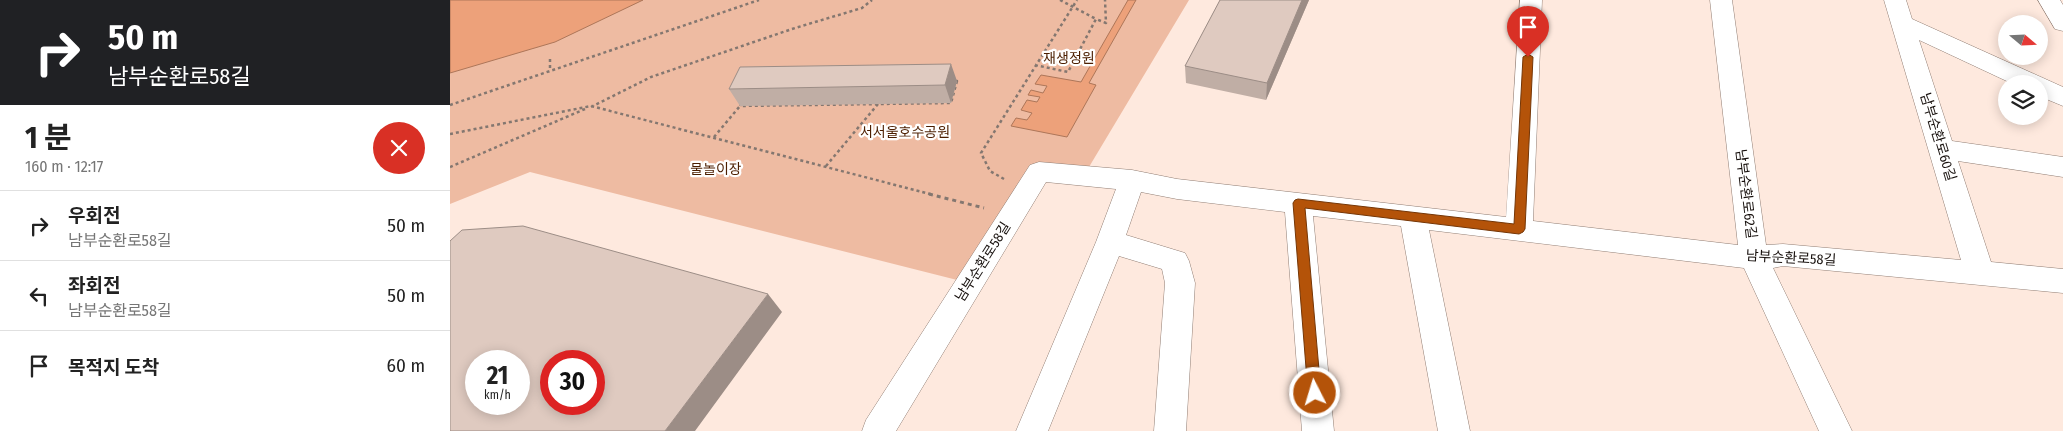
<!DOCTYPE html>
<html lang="ko">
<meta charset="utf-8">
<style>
:root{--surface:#fff;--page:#f2f2f2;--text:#222;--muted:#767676;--line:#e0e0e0}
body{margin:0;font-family:"Fira Sans Condensed","Noto Sans KR",sans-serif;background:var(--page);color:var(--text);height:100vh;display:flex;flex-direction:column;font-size:19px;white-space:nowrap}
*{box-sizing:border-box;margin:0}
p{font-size:16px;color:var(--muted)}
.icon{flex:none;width:28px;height:28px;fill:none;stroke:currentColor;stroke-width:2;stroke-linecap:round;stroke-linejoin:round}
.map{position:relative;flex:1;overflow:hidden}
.details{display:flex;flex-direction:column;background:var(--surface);width:450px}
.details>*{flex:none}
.guide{background:#202124;color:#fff;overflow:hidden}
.needle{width:32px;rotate:109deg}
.controls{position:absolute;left:1548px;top:15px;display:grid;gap:10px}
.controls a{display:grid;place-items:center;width:50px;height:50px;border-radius:50%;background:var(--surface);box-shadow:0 2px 12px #0003;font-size:25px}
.speed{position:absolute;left:15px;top:350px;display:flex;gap:10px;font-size:25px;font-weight:700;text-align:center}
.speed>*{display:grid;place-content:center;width:65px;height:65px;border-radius:50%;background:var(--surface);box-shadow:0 2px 12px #0003;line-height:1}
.speed small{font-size:12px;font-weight:400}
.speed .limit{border:8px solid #d22;background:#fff;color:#111}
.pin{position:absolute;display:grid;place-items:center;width:42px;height:42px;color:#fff;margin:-51px -21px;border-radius:50% 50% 50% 0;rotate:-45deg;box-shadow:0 0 5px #0007}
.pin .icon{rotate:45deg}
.me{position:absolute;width:55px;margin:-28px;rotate:355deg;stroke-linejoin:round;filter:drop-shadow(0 0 4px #0008)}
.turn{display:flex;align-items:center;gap:18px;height:105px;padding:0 25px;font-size:22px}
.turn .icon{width:65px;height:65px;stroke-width:2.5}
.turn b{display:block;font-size:35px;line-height:42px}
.round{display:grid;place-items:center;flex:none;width:52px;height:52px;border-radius:26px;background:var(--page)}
.headline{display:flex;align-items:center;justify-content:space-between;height:85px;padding:0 25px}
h1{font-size:30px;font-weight:700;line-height:38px}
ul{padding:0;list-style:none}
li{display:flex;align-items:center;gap:15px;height:70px;padding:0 25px;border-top:1px solid var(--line)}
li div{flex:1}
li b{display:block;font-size:19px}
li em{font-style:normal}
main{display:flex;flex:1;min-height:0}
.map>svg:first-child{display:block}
.green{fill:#eebba2}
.water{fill:#eda17a;stroke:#ad7659}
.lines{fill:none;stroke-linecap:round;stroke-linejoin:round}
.minor-casing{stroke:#917e74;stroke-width:1}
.path-far1{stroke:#847770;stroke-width:2.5;stroke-dasharray:3 3;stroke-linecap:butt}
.path{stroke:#847770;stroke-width:3;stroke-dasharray:4 4;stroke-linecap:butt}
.minor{fill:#fff;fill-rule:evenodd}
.wall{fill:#c0aea5}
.shaded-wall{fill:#9c8d86}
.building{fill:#dfcac0;stroke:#9c8d86;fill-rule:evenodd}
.route{fill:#b45309;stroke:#753606}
.labels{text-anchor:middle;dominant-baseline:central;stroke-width:4.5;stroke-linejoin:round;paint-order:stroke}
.park-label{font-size:14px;fill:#4c1e00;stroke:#fff}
.street-label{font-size:14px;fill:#17100d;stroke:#fff}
</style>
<main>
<section class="details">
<div class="guide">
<div class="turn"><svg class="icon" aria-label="right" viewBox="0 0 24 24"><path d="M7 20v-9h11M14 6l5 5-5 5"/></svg><div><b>50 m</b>남부순환로58길</div></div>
</div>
<div class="headline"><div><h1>1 분</h1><p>160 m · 12:17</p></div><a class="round" style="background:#d93025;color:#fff"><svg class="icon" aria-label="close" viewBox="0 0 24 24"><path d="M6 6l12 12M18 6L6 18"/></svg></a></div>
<ul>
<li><svg class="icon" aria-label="right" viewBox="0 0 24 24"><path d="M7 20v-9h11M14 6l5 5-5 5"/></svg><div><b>우회전</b><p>남부순환로58길</p></div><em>50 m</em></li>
<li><svg class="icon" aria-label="left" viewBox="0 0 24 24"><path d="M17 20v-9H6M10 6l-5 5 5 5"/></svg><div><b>좌회전</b><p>남부순환로58길</p></div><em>50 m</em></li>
<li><svg class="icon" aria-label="arrive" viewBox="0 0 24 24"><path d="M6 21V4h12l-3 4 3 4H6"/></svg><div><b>목적지 도착</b></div><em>60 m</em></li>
</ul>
</section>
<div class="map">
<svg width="1613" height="431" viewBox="0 0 1613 431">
<rect width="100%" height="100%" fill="#fee9de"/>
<!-- green -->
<path class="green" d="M0,0H739L639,167L601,163L583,177L519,283L80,172L0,204Z"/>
<!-- water -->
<path class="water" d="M0,0H193L105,42L0,73Z
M678,0H686L639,83L646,85L617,137L561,126L566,118L577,120L582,113L571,110L577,100L587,102L590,97L578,95L581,90L593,93L597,86L585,84L591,75L631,82Z"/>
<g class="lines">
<defs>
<path id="minor" d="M1070,0H1092L1083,221L1288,245L1260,0H1282L1316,245L1333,244L1511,260L1434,0H1456L1462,19L1613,87V106L1589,96V84H1563L1469,40L1502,141L1613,157V177L1508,161L1541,262L1613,269V293L1333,266L1323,268L1402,431H1369L1294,268L979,230L1020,431H988L951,226L863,216L884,431H852L835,212L727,199L691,192L676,235L735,253L739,261L745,283L736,431H704L715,283L712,269L669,256L598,431H566L646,242L666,189L596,182L446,431H412L416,420L580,165L589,162L682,170L727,179L1056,217Z
M1588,0H1610L1613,5V31L1605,29Z"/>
</defs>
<!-- minor casing -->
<use href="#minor" class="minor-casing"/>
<!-- path-far1 -->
<path class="path-far1" d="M610,0L646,19
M100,59V71
M585,65L618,72L646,19L656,23L655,0
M507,81L501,103L290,106L301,85Z
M0,105L309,0
M141,107L201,77L345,28L412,8L422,0
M0,134L141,106L484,195
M264,137L290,106
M376,166L428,104
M0,167L135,109
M554,179L540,171L531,153L627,0"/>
<!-- path -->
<path class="path" d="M479,194L534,208"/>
<!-- minor -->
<use href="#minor" class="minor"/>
</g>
<!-- wall -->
<path class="wall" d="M770,0H859L816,100L736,83L735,66Z
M507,81L501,103L290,106L279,89Z"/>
<!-- shaded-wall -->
<path class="shaded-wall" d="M852,0H859L816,100L817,83Z
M501,64L507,81L501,103L495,85Z
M318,294L332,312L245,431H215Z"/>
<!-- building -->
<path class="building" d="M770,0H852L817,83L735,66Z
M501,64L495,85L279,89L290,67Z
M73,226L318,294L215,431H0V241L12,230ZM26,361H69V404H26ZM101,361H144V404H101Z"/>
<!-- route -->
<path class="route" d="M1078,54L1083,57L1075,229L1073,232L1069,234L855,208L871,393L869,397L865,399L860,397L858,393L843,203L845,200L848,199L1064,224L1073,57Z"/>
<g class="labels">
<!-- park labels -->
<g class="park-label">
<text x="619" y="58">재생정원</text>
<text x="455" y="132">서서울호수공원</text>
<text x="266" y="169">물놀이장</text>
</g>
<!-- street labels -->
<g class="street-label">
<text transform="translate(1488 137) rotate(73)">남부순환로60길</text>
<text transform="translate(1296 194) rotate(83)">남부순환로62길</text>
<text transform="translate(1341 258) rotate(3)">남부순환로58길</text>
<text transform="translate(533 262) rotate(-58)">남부순환로58길</text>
</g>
</g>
</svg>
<div class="controls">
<a><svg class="needle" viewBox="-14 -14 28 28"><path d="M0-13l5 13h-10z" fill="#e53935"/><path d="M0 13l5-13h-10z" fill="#767676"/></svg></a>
<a><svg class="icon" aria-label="layers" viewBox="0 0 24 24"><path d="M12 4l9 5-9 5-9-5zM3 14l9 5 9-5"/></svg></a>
</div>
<div class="speed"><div>21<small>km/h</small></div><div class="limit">30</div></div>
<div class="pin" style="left:1078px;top:57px;background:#d93025"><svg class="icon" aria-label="arrive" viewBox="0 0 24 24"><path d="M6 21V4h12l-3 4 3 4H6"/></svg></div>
<svg class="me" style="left:865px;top:393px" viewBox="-20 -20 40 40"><circle r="17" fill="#b45309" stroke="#fff" stroke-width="3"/><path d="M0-11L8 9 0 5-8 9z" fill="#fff"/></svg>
</div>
</main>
